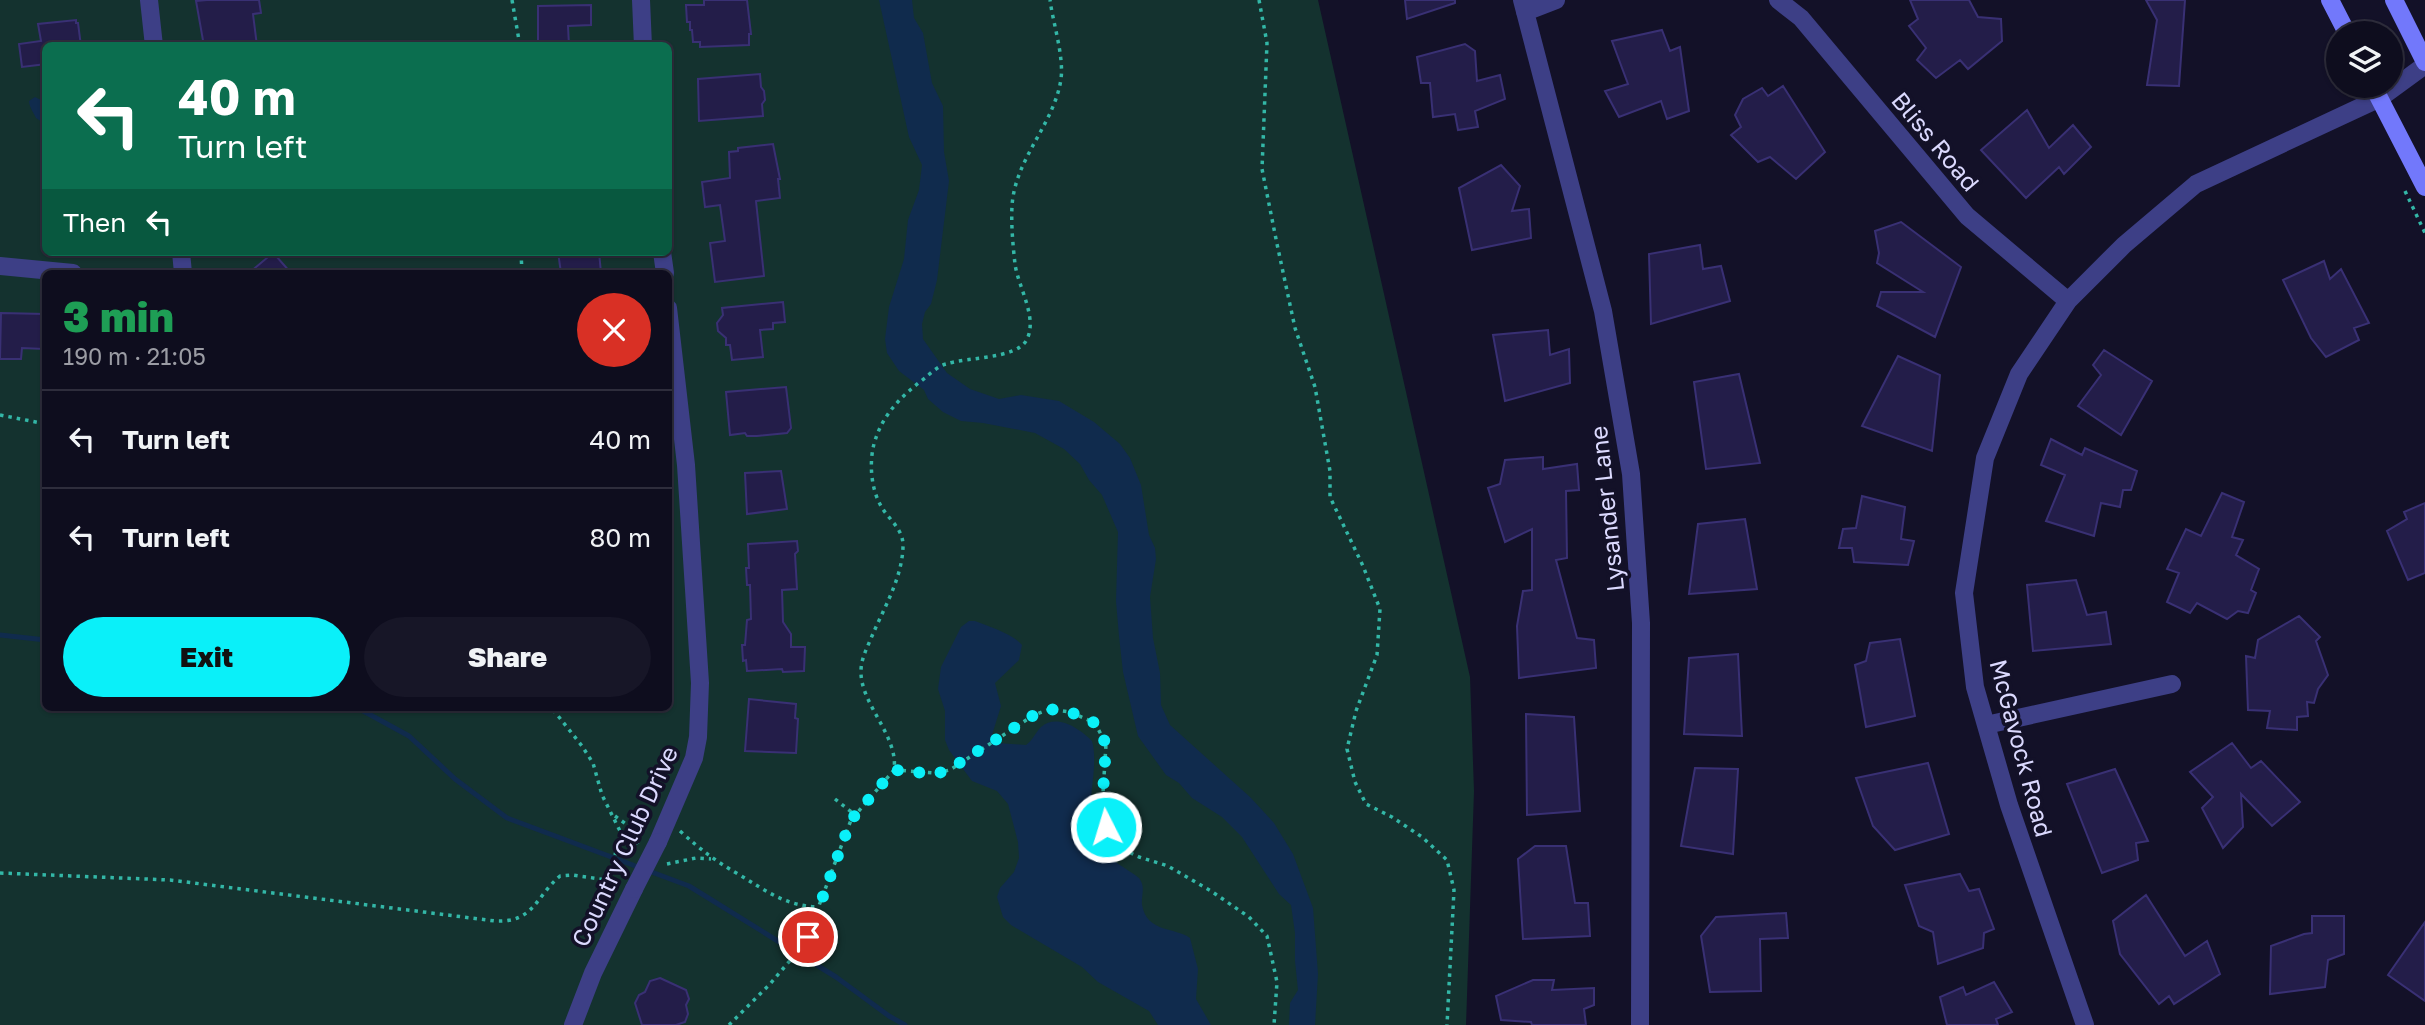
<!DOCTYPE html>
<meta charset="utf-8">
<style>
:root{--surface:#0e0d1e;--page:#171627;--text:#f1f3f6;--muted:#9b9ca4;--line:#2e2d3c;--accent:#0af0f9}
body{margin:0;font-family:"Golos Text",sans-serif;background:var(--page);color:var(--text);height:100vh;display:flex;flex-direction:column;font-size:26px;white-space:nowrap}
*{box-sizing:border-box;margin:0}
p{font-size:23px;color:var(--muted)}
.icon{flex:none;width:38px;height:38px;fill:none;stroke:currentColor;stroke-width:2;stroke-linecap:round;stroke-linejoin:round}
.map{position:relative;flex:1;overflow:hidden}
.details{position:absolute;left:42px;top:270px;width:630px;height:441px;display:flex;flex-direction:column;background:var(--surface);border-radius:10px;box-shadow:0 2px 5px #0004,0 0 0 2px var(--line)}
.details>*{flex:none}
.guide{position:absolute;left:42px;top:42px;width:630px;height:214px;border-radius:10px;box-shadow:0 2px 5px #0004,0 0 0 2px var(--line);background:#0b6e4f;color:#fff;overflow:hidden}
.tools{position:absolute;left:2326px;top:21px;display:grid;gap:14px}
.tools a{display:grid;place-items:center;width:77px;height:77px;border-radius:50%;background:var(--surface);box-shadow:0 2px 5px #0004,0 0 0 2px var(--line);font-size:35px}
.pin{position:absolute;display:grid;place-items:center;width:60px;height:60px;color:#fff;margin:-30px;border:4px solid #fff;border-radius:50%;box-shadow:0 2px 7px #0007}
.me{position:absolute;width:77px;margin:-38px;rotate:355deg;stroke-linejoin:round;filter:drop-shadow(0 0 5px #0008)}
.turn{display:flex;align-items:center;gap:24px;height:147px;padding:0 21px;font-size:32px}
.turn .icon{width:91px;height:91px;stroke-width:2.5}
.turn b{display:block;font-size:49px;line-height:60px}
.then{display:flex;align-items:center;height:66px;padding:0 21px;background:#0003;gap:14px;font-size:26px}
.round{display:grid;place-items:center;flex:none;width:74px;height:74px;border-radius:37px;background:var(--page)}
.summary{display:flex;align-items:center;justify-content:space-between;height:119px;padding:0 21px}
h1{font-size:42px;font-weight:800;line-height:52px;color:#1e9e55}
.cta{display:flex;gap:14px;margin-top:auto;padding:14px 21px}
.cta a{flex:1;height:80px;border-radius:42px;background:var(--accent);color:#111;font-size:28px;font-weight:800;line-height:80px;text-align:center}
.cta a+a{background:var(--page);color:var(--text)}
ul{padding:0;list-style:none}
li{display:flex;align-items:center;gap:21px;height:98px;padding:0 21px;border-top:2px solid var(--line)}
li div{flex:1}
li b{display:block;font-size:26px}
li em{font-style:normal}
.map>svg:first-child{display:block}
.green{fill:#14322f;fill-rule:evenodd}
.water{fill:#102b4d}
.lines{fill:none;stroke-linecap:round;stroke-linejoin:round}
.stream{stroke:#102b4d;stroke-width:5}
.building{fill:#231d49;stroke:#393074;stroke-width:2}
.path{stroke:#33b7a7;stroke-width:3.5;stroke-dasharray:3.5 5;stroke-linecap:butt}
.minor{stroke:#3d3f86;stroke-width:18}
.secondary{stroke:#7278fb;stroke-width:18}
.minor-bridge{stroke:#3d3f86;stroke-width:18}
.route{stroke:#0af0f9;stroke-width:12;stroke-dasharray:0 21.6}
.labels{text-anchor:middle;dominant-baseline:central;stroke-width:7;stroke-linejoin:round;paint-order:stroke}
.street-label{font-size:24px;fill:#dbd9fe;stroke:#131128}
</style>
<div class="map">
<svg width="2425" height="1025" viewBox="0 0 2425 1025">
<rect width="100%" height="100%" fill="#131128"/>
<!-- green -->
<path class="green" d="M0,0H1318L1470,677L1474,791L1466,1025H0ZM46,46H668V252H46ZM46,273H668V707H46Z"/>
<!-- water -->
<path class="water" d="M879,0H912L914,18L923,33L932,83L943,106L944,152L949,181L937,280L931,304L925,312L922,324L923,339L947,373L970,389L999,399L1021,395L1059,401L1094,422L1120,444L1130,458L1141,485L1149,535L1155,548L1156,559L1150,597L1153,638L1160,673L1161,705L1170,725L1250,797L1274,823L1293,854L1313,908L1318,974L1315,1025H1289L1290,1003L1298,990L1295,961V933L1291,905L1279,894L1242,837L1222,817L1192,798L1179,783L1166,775L1138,736L1123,672L1119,636L1116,601L1118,532L1102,495L1089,480L1080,464L1064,449L1035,433L983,423L961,421L943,412L928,399L924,390L899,371L887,353L885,339L889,307L904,259L908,220L919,190L922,165L909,137Z
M35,97L45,102V124L36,118C34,114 29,106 29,101Z
M975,621C988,626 1013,634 1022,645L1019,660L995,683L1001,706L992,735L998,743L1026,745C1033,740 1035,733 1041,727C1057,713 1080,729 1092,741C1101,772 1078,823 1100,848C1111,861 1126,868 1139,878C1146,887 1141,895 1142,905C1147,933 1175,927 1190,938L1198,969L1196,999L1211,1025H1158L1149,1011L1098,982L1082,967L1011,925L1003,917L997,897L1000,888L1014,872L1019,858L1018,842L1008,804L997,791L972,781L949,750L945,740V711L938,689L941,667L961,627L969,621Z"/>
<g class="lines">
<!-- stream -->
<path class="stream" d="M0,635L46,640
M356,707L409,736L455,779L507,818L689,886L836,977L889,1016L905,1025"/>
</g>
<!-- building -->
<path class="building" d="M207,0H259L261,13L253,14L257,46H204L196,1Z
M704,0H747L751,34H749V45L700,47V42H693L692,30H690V22H687L686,5H704Z
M1405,0H1455V3L1407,19Z
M1910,0H1969L1978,17L2001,19L2002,41L1968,69L1960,60L1936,78L1917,60L1926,48L1909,26L1918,19Z
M2146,0H2185L2179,86L2147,85L2157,20Z
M591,5V25L568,26L569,46H538V6Z
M76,20V23H78L81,46H46V64L22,67L19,44L41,41L38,24Z
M1662,30L1670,51L1680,47L1689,111L1667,119L1661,101L1619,117L1605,91L1628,84L1612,41Z
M1465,44L1475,51L1477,81L1500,75L1505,99L1475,111L1478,127L1458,130L1455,114L1433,117L1430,83H1421L1417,57Z
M760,74L761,87L764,91L765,100L762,104L763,116L699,121L698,79Z
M1783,86L1825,152L1796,179L1770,157L1758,162L1731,135L1741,127L1735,115L1743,99L1762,88L1768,96Z
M2027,110L2049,148L2073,125L2091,147L2064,174L2059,167L2026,198L1981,150Z
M773,144L780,179H778L780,198L756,201L764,276L715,282L710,243L725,241L720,205L705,207L702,182L730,178L729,152L738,151V148Z
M1501,165L1520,186L1512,211L1529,209L1531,238L1472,250L1459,188Z
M1901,222L1961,267L1935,337L1877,306L1881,292H1923L1877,263L1879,253L1875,231Z
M1700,245L1703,269L1721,266L1730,301L1651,324L1649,254Z
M558,252H599L601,273H561Z
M268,257H277L291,273H249Z
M2324,261L2330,279L2341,269L2369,323L2354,328L2359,340L2326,357L2311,338L2283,280Z
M783,302L785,322L773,323V329L760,330L763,357L732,360L730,345H726V338L718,331L717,323L723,315L722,308Z
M1,313L45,314L44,349L22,348L21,359H0Z
M1548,330L1550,355L1569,349L1570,383L1505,401L1493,335Z
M2104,350L2152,381L2121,435L2078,406L2101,375L2093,365Z
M1898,356L1940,375L1932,451L1862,426Z
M1739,374L1760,463L1706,469L1694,382Z
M786,387L791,428L787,433L757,436H747L745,433L730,435L726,392Z
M2051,439L2082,455L2085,448L2137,471L2131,490H2123L2120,507L2101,503L2094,536L2046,521L2065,475L2041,465Z
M1543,457V469L1577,464L1579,490L1566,491L1567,558L1556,560L1577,638L1594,640L1596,668L1519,678L1517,626L1523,591L1532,590V529L1505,542L1488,488L1500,484L1505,460Z
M781,471L787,509L747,514L745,473Z
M2222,493L2244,502L2232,537L2243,540L2236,555L2259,569L2251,590L2256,593L2248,613L2238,611L2227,619L2197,603L2190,613L2167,602L2179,573L2167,569L2186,529L2201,536Z
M1862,496L1905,507L1901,539L1914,541L1908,565L1854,562L1852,548H1839L1843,529L1856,528Z
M2425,503V573L2408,580L2387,531L2407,519L2404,512Z
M1745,519L1757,589L1689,594L1698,524Z
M797,541L798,551L795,554L797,589L782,590L783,622L791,634V647H805L804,671L783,672L782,669L747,671L746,660L743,661L742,645H745L747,620L751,619L750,585H747L746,568H749L748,544Z
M2076,580L2087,615L2106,612L2111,644L2033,651L2027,585Z
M2299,616L2320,637L2316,641L2328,675L2318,689L2314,703L2307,702L2308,716L2297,717V730L2267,728L2270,711L2248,710L2246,656L2255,658L2258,640Z
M1900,639L1915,716L1866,727L1855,665L1866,661L1870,643Z
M1738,654L1742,736L1684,734L1689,658Z
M749,699L796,704L795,718L798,719L796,753L745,751Z
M1526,714L1574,717L1580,811L1527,815Z
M2232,743L2251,768L2261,761L2300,802L2272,826L2241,794L2243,827L2223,848L2202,808L2213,797L2190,772Z
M1928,763L1949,834L1895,850L1873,826L1856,778Z
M1695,768L1738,769L1733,854L1681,846Z
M2115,769L2148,841L2136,843L2138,860L2102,873L2067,784Z
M1535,846H1566L1575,903H1588L1590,936L1523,939L1518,859Z
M1960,874L1969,891L1979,889L1994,929L1984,933L1983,948L1938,964L1933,932L1919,926L1905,885Z
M2146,895L2185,956L2207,941L2220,974L2174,1004L2169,996L2159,1004L2120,954L2113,921Z
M1786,913L1788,938L1760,939L1761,991L1710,992L1701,936L1716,917Z
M2312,916H2344V954L2328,960L2325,987L2270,994L2271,946L2304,934L2312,933Z
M2425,922V1001L2388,975Z
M660,978L686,990L689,999L686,1005L688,1014L685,1022L676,1025H642L635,1003L639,995L645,992L650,981Z
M1533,980H1554L1552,990L1594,988V1005L1584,1009L1586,1025H1532L1531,1022L1501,1020L1496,996Z
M1994,982L2012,1012L1996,1019L1998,1025H1947L1940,997L1963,987L1966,995Z"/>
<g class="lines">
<!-- path -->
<path class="path" d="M512,0L520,46
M1259,0L1267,43L1262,169L1277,244L1295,328L1315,387L1330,471V497L1363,566L1380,609L1377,655L1356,711L1347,749L1355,782L1366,804L1392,817L1422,837L1447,860L1454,890L1447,1025
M2331,43L2338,57
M2405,191L2425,233
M521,252L522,273
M0,415L46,424
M894,770L936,773L950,770L1034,715L1050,709L1070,712L1095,723L1106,744L1103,793L1106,827L1116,846L1139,857L1168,866L1211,891L1249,917L1267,936L1277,982L1274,1025
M835,799L854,814
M615,816L630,827L638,845
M680,831C701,850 714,860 738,874C765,890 785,906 818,907
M667,864L696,858L711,859
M0,873L170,880L495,921C534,923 536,896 560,876L573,875L607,880L620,839V831L602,795L593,763L582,746L551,707
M729,1025L770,984L805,943L851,820L894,770C899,736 860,704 861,671C861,659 867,648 872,636C884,608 902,578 903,547C904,529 888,519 881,506C871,489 869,463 874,444C882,415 901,396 925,378C931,373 938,366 946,364C967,357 1015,359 1026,341C1039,319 1018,287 1015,264C1013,246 1011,225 1012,206C1015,158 1054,125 1061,79C1064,56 1053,23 1050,0"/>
<!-- minor -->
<path class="minor" d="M149,0L154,46
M641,0L643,46
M1522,0L1603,311L1631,474L1641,623L1640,1025
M1778,0L1801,18L1967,216L2068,301
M1525,12L1556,0
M181,252L183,273
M662,252L665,273
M0,266L73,273
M1986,725L2172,684
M658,842L694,758L698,737L700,683L686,465L668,308
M573,1025L593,973L634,889
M2085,1025L2009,805L1975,687L1964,593L1985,458L2019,374L2068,301L2124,245L2196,184L2380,98L2425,65"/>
<!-- secondary -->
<path class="secondary" d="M2330,0L2347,33
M2394,0L2425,62
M2373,86L2425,187"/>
<!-- minor-bridge -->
<path class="minor-bridge" d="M634,889L658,842"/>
</g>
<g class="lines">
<!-- route -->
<path class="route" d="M808,937L851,820L894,770L936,774L950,769L1034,715L1050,709L1070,712L1095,723L1106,744L1103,793L1106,827"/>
</g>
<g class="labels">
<!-- street labels -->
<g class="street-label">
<text transform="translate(1936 141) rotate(50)">Bliss Road</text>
<text transform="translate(1606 509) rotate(-96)">Lysander Lane</text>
<text transform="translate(2022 748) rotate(75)">McGavock Road</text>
<text transform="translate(624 846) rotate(-65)">Country Club Drive</text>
</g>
</g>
</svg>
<div class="tools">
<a><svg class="icon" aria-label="layers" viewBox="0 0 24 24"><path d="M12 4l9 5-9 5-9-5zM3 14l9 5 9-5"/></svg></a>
</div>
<div class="pin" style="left:808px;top:937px;background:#d93025"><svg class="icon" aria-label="arrive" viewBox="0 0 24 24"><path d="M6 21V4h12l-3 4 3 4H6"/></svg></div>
<svg class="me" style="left:1106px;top:827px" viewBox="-20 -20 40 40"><circle r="17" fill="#0af0f9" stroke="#fff" stroke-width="3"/><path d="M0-11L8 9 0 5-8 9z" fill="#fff"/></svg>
<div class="guide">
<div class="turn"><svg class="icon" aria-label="left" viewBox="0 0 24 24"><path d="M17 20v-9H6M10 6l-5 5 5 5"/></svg><div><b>40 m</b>Turn left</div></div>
<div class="then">Then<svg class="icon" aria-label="left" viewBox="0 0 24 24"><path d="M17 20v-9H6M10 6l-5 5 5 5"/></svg></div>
</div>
<section class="details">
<div class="summary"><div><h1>3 min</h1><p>190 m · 21:05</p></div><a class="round" style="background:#d93025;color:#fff"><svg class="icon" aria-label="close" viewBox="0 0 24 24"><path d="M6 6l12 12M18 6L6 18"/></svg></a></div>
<ul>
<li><svg class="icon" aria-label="left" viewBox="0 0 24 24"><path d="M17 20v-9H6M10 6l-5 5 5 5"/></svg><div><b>Turn left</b></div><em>40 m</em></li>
<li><svg class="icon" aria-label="left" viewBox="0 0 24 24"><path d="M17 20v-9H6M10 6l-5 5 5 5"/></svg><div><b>Turn left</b></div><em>80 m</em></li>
</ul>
<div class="cta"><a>Exit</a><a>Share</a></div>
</section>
</div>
